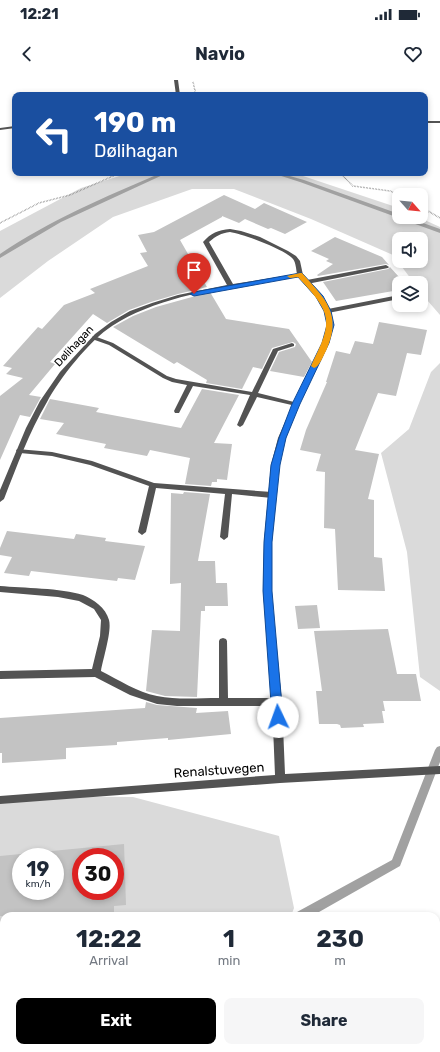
<!DOCTYPE html>
<meta charset="utf-8">
<style>
:root{--surface:#fff;--page:#f6f6f7;--text:#1f2937;--muted:#747a83;--accent:#000}
body{margin:0;font-family:Rubik,sans-serif;background:var(--page);color:var(--text);height:100vh;display:flex;flex-direction:column;font-size:15px;white-space:nowrap}
*{box-sizing:border-box;margin:0}
p{font-size:13px;color:var(--muted)}
.icon{flex:none;width:22px;height:22px;fill:none;stroke:currentColor;stroke-width:2;stroke-linecap:round;stroke-linejoin:round}
.map{position:relative;flex:1;overflow:hidden}
.side{position:absolute;left:0px;top:832px;width:440px;height:140px;display:flex;flex-direction:column;background:var(--surface);border-radius:12px 12px 0 0;box-shadow:0 2px 6px #0003}
.side>*{flex:none}
.banner{position:absolute;left:12px;top:12px;width:416px;height:84px;border-radius:8px;box-shadow:0 2px 6px #0003;background:#1a4fa0;color:#fff;overflow:hidden}
.needle{width:26px;rotate:117deg}
.tools{position:absolute;left:392px;top:108px;display:grid;gap:8px}
.tools a{display:grid;place-items:center;width:36px;height:36px;border-radius:8px;background:var(--surface);box-shadow:0 2px 6px #0003;font-size:20px}
.speed{position:absolute;left:12px;top:768px;display:flex;gap:8px;font-size:20px;font-weight:700;text-align:center}
.speed>*{display:grid;place-content:center;width:52px;height:52px;border-radius:50%;background:var(--surface);box-shadow:0 2px 6px #0003;line-height:1}
.speed small{font-size:10px;font-weight:400}
.speed .limit{border:6px solid #d22;background:#fff;color:#111}
.pin{position:absolute;display:grid;place-items:center;width:34px;height:34px;color:#fff;margin:-41px -17px;border-radius:50% 50% 50% 0;rotate:-45deg;box-shadow:0 0 4px #0007}
.pin .icon{rotate:45deg}
.me{position:absolute;width:44px;margin:-22px;rotate:357deg;stroke-linejoin:round;filter:drop-shadow(0 0 3px #0008)}
.turn{display:flex;align-items:center;gap:14px;height:84px;padding:0 16px;font-size:18px}
.turn .icon{width:52px;height:52px;stroke-width:2.5}
.turn b{display:block;font-size:28px;line-height:34px}
.eta{display:flex;justify-content:space-evenly;align-items:center;height:68px;text-align:center}
.eta b{font-size:24px;font-weight:700;line-height:28px}
.action{display:flex;gap:8px;margin-top:auto;padding:8px 16px}
.action a{flex:1;height:46px;border-radius:8px;background:var(--accent);color:#fff;font-size:16px;font-weight:700;line-height:46px;text-align:center}
.action a+a{background:var(--page);color:var(--text)}
.status{display:flex;justify-content:space-between;align-items:center;height:28px;padding:0 20px;background:var(--surface);direction:ltr}
.status svg{height:11px;fill:currentColor}
header{display:flex;justify-content:space-between;align-items:center;height:52px;padding:0 16px;background:var(--surface);font-size:18px;font-weight:700}
.map>svg:first-child{display:block}
.green{fill:#dadada;fill-rule:evenodd}
.lines{fill:none;stroke-linecap:round;stroke-linejoin:round}
.stream{fill:#a1a1a1;fill-rule:evenodd}
.building{fill:#c3c3c3;fill-rule:evenodd}
.path{stroke:#757575;stroke-width:1.5;stroke-dasharray:0.5 1;stroke-linecap:butt}
.service{fill:#535353;fill-rule:evenodd}
.minor{fill:#535353;fill-rule:evenodd}
.route{fill:#1a73e8;stroke:#114b97}
.slow{fill:#f59e0b}
.labels{text-anchor:middle;dominant-baseline:central;stroke-width:3;stroke-linejoin:round;paint-order:stroke}
.street-label{font-size:11px;fill:#000;stroke:#fff}
.near-street-label{font-size:13px;fill:#000;stroke:#fff}
</style>
<div class="status"><b>12:21</b><svg viewBox="0 0 49 12"><path d="M0 12V9h3v3zM5 12V6h3v6zM10 12V3h3v9zM15 12V0h3v12zM26 1h20v11H26zM47 4h2v5h-2z"/></svg></div>
<header><svg class="icon" aria-label="back" viewBox="0 0 24 24"><path d="M15 5l-7 7 7 7"/></svg>Navio<svg class="icon" aria-label="heart" viewBox="0 0 24 24"><path d="M12 20l-8-8c-3-5 5-10 8-4 3-6 11-1 8 4z"/></svg></header>
<div class="map">
<svg width="440" height="972" viewBox="0 0 440 972">
<rect width="100%" height="100%" fill="#fff"/>
<!-- green -->
<path class="green" d="M129,93H294L399,128V137H418L440,147V235L421,213V203H414L393,175L311,139L234,109H192L113,137L48,181L0,218V151L81,108ZM399,159H421V181H399Z
M440,283V611L420,597L407,472L381,373L409,349L431,292Z
M0,716L133,717L279,756L294,828L291,836H4V968H241L240,972H0ZM21,777H55V811H21ZM81,777H115V811H81Z"/>
<g class="lines">
<!-- stream -->
<path class="stream" d="M161,93H167L61,142L0,178V174C50,140 105,117 161,93Z
M272,93H279L304,100L399,134V137H406L440,149V153L300,102Z
M440,666V682L400,786L312,836H296L297,832L392,780L435,670L437,667Z
M227,968H239L238,972H226Z"/>
</g>
<!-- building -->
<path class="building" d="M224,115L255,129L264,123L307,142L285,154L271,148L268,149L245,139L239,143L222,136V137L180,160L207,207L178,214L151,222L129,230L107,243L93,234L50,282L55,284L29,315L41,317L30,337L20,335L0,380V316L23,298L6,294L12,288L3,286L38,247L42,249L64,225L95,213L90,209L148,186L140,173L147,172L138,155L154,152Z
M335,157L382,177L389,185L386,184L318,196L317,195L333,184L326,181L329,179L311,171Z
M390,187L399,197V210L336,221L323,202L388,189Z
M210,212L226,239L289,249L312,282L304,297L270,291L279,272L295,267L296,264L293,262L272,268L262,289L253,287L242,309L206,303L207,300L177,282L174,284L113,247L133,236L156,227Z
M379,242L427,250L421,275L407,273L396,316L378,313L355,370L379,374L368,419L374,420V477L382,478L385,511L338,510L335,449L324,448L325,392L316,391L321,374L300,370L306,350L327,302H326L336,271L350,274L355,261L373,264Z
M202,309L239,315L214,363L232,364L227,400L217,399V402H212L211,406L185,404L190,378L150,370L147,376L104,368L106,364L56,354L64,343L40,339L50,319L99,328L96,332L181,348Z
M184,412L210,414L198,481H215L216,503H227L228,526H205V531H201L197,617L165,616L146,611L152,550L180,551L181,503L170,504L171,413L183,414Z
M7,451L74,459L76,454L106,458L105,461L145,466L135,500L118,498L117,501L31,491L29,496L4,493L12,477L0,475V468Z
M317,525L320,548L298,549L295,526Z
M388,549L397,594H416L421,621H383L385,631H382L384,643L363,644L364,647L341,648L340,645L337,644H319L316,611H322L314,551Z
M146,622L157,625L197,628L196,633L228,631L231,654L168,660V658L117,662V665L66,668V679L2,683V673H0V638L145,628Z
M124,764L126,825L114,826V836H0V776ZM21,777H55V811H21ZM81,777H115V811H81Z"/>
<g class="lines">
<!-- path -->
<path class="path" d="M193,2L196,15
M340,93L353,106L390,111L400,115
M421,127L440,138
M0,143L39,123L70,115L120,93"/>
<!-- service -->
<path class="service" d="M386,185L389,187L388,188L307,204L304,202L307,200Z
M399,215V219L328,233L325,231L328,229Z
M94,256L113,263L167,296L176,299L252,312L273,269L292,263L294,264V266L278,271L258,313L298,323L299,324L296,326L257,317L243,345L240,347L237,345L250,315L193,306L179,333H175L174,331L187,305L172,302L163,298L109,265L92,259V257Z
M17,369L52,372L92,381L154,403L272,412L276,415L272,418L232,414L228,457L224,460L220,457L225,414L156,408L146,452L142,455L138,452L149,406L90,385L52,376L20,373L16,371Z
M0,506C23,508 61,508 83,515C93,519 106,528 109,540C112,551 103,579 101,591C119,600 137,612 157,616C177,620 199,618 219,618V561L220,559L223,558L226,559L227,561L228,618H277L280,619L282,622L280,625L277,626H177L157,624L130,615L95,597L0,599V591L92,589L100,556L101,540L94,529L79,521L58,517L0,512Z
M4,898V910L0,911V899Z"/>
<!-- minor -->
<path class="minor" d="M174,0H178L180,15H176Z
M425,41H440V43H425Z
M15,46V48L0,50V48Z
M230,149L241,151L260,157L288,171L296,176L300,181L303,195L321,215L331,231L333,245L329,263L299,324L286,358L279,385L272,462L271,511L282,622L285,694L440,686V694L280,703L0,724V716L275,695L272,622L263,511L264,462L271,385L278,358L293,324L323,263L327,245L325,231L317,217L299,197C238,206 165,212 112,246C90,260 59,299 47,322C29,352 17,386 4,419L0,422V410L26,348L40,321L60,292L95,254L111,242L130,231L152,223L178,215L227,205L203,162C211,153 218,150 230,149ZM230,152C243,154 284,169 293,179C296,183 296,189 297,194L233,204L209,162C216,156 221,153 230,152Z"/>
</g>
<!-- route -->
<path class="route" d="M300,193H302L323,216L331,231L334,245L329,263L300,324L286,358L280,385L272,462V511L283,637L281,640L278,642L274,640L272,637L263,511L264,462L271,385L279,358L292,324L322,263L327,245L324,231L316,217L298,197L194,216L190,214L194,212Z"/>
<!-- slow -->
<path class="slow" d="M300,193H302C325,219 343,234 326,271C323,276 320,286 314,288L311,286C334,240 332,234 298,197L290,198L287,196Z"/>
<g class="labels">
<!-- street labels -->
<g class="street-label">
<text transform="translate(74 266) rotate(-47)">Dølihagan</text>
</g>
<!-- near-street labels -->
<g class="near-street-label">
<text transform="translate(219 690) rotate(-4)">Renalstuvegen</text>
</g>
</g>
</svg>
<div class="tools">
<a><svg class="needle" viewBox="-14 -14 28 28"><path d="M0-13l5 13h-10z" fill="#e53935"/><path d="M0 13l5-13h-10z" fill="#747a83"/></svg></a>
<a><svg class="icon" aria-label="sound" viewBox="0 0 24 24"><path d="M4 9h4l5-4v14l-5-4H4zM17 9q2 3 0 6"/></svg></a>
<a><svg class="icon" aria-label="layers" viewBox="0 0 24 24"><path d="M12 4l9 5-9 5-9-5zM3 14l9 5 9-5"/></svg></a>
</div>
<div class="speed"><div>19<small>km/h</small></div><div class="limit">30</div></div>
<div class="pin" style="left:194px;top:214px;background:#d93025"><svg class="icon" aria-label="arrive" viewBox="0 0 24 24"><path d="M6 21V4h12l-3 4 3 4H6"/></svg></div>
<svg class="me" style="left:278px;top:637px" viewBox="-20 -20 40 40"><circle r="19" fill="#fff"/><path d="M0-13L10 11 0 6-10 11z" fill="#1a73e8"/></svg>
<div class="banner">
<div class="turn"><svg class="icon" aria-label="left" viewBox="0 0 24 24"><path d="M17 20v-9H6M10 6l-5 5 5 5"/></svg><div><b>190 m</b>Dølihagan</div></div>
</div>
<section class="side">
<div class="eta">
<div><b>12:22</b><p>Arrival</p></div>
<div><b>1</b><p>min</p></div>
<div><b>230</b><p>m</p></div>
</div>
<div class="action"><a>Exit</a><a>Share</a></div>
</section>
</div>
